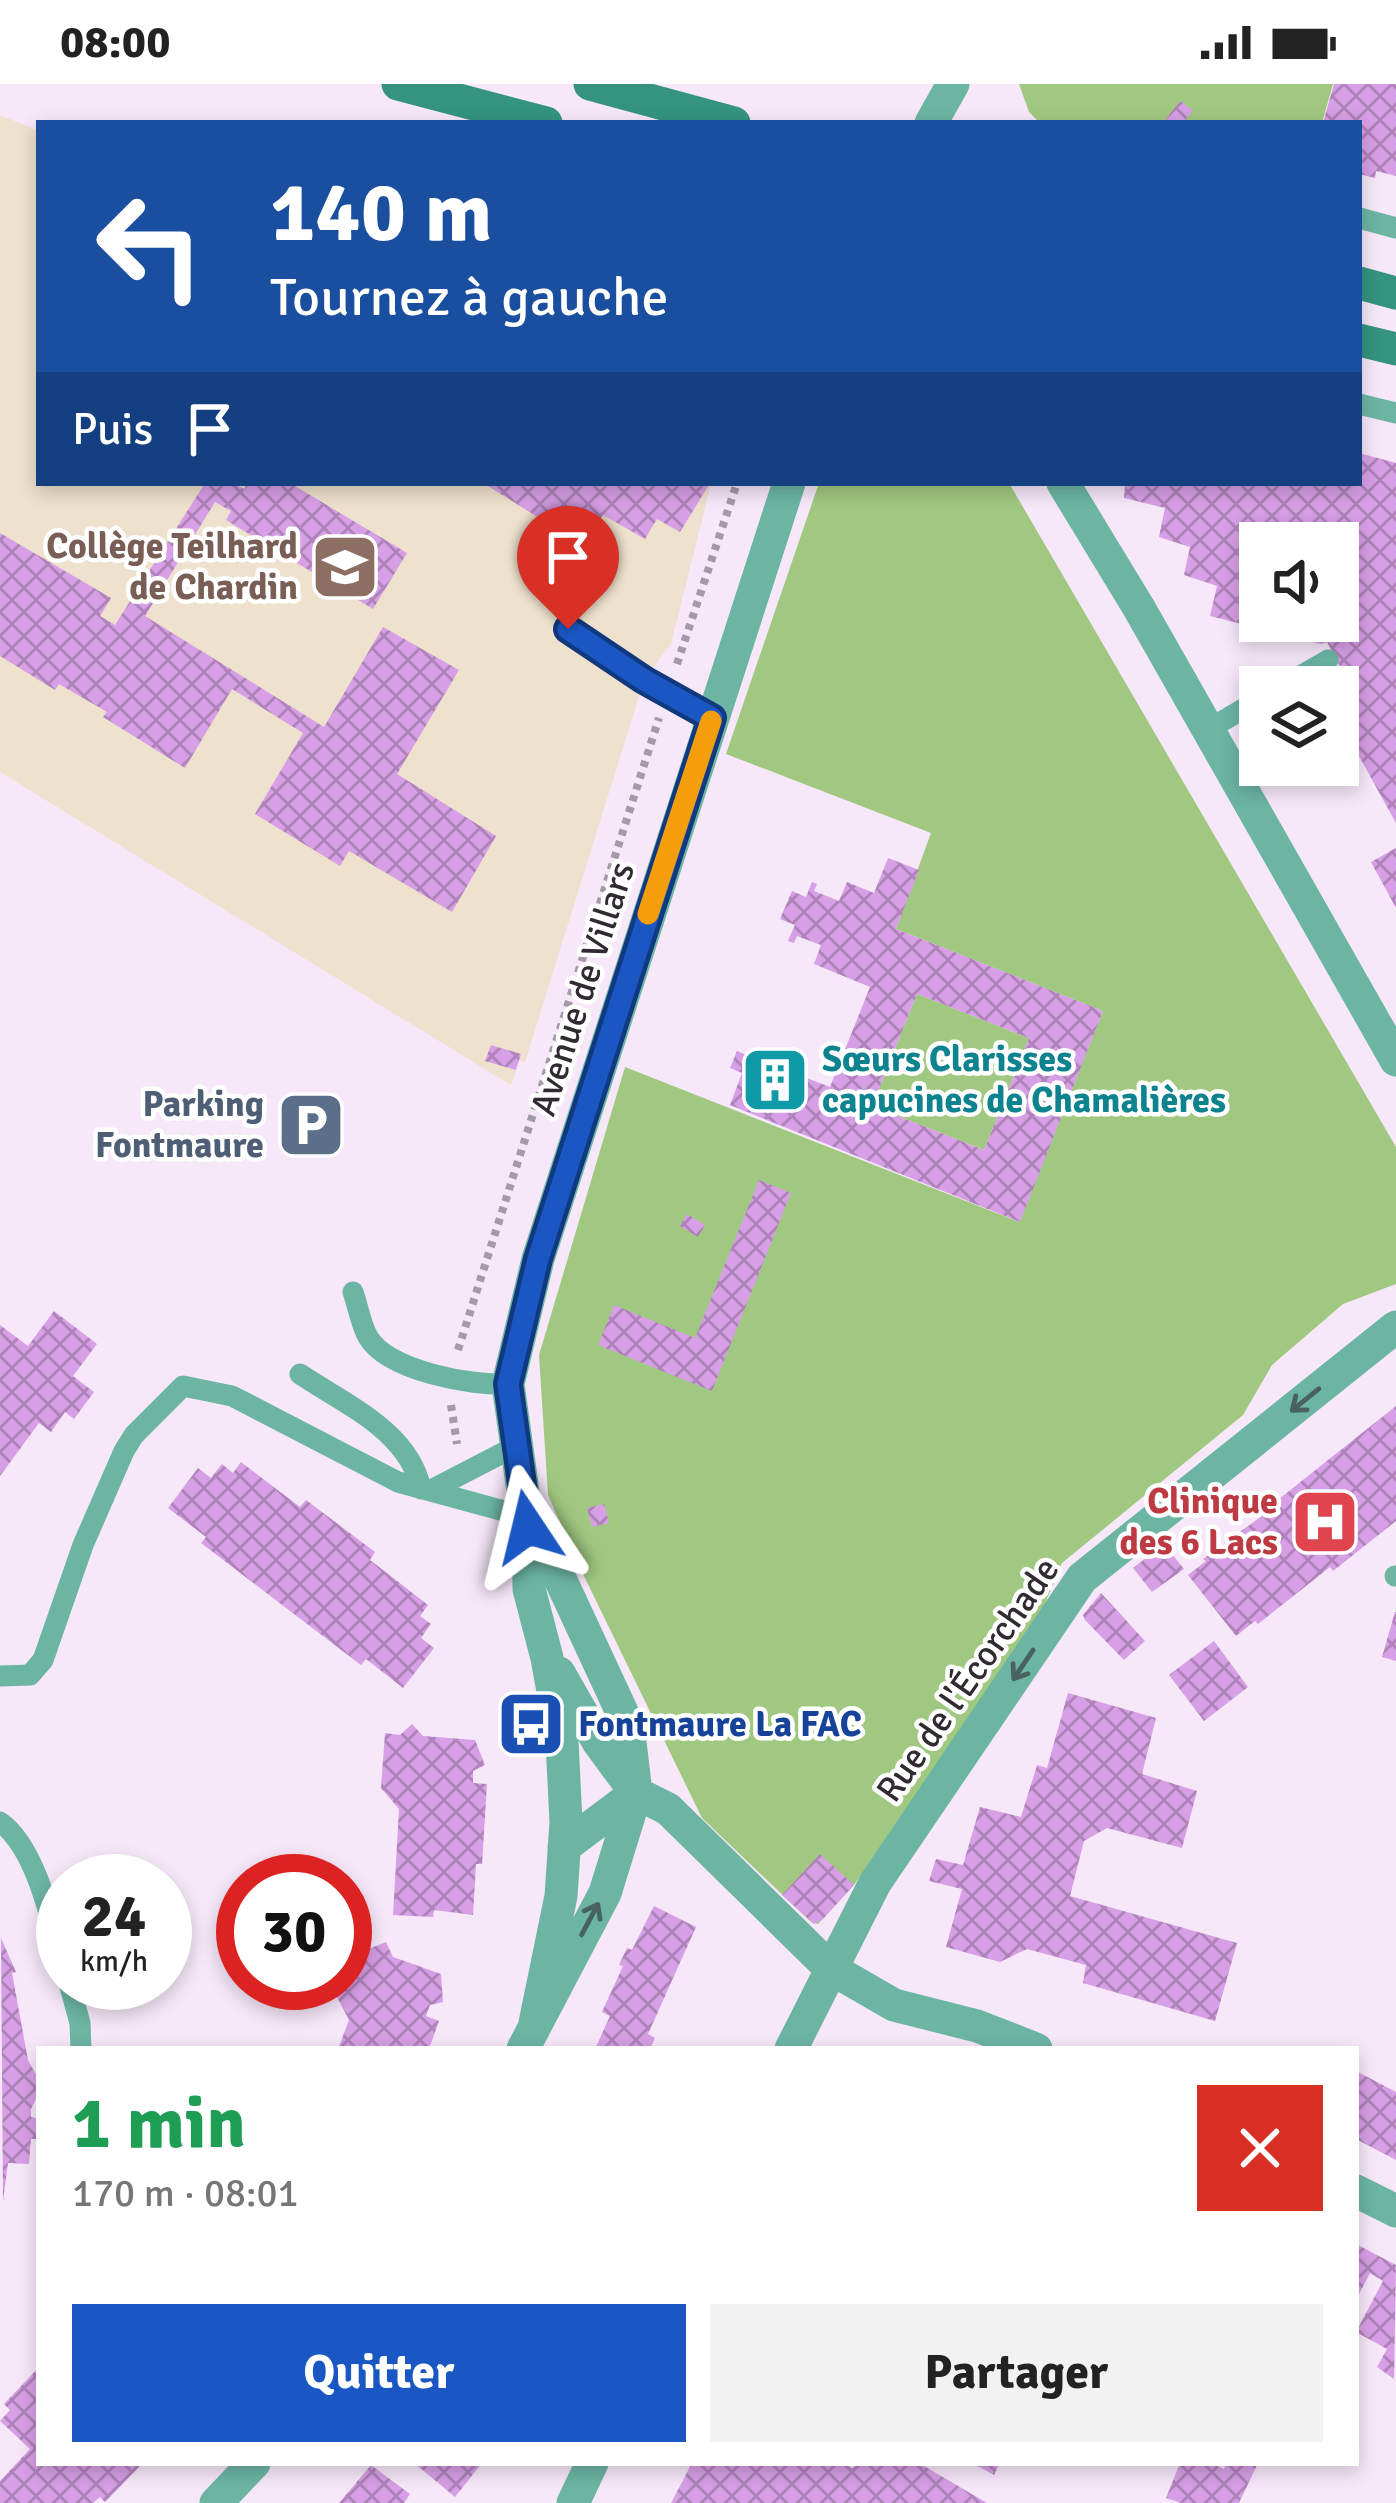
<!DOCTYPE html>
<html lang="fr">
<meta charset="utf-8">
<style>
:root{--surface:#fff;--page:#f2f2f2;--text:#222;--muted:#767676;--accent:#1a57c3}
body{margin:0;font-family:Signika,sans-serif;background:var(--page);color:var(--text);height:100vh;display:flex;flex-direction:column;font-size:45px;white-space:nowrap}
*{box-sizing:border-box;margin:0}
p{font-size:39px;color:var(--muted)}
.icon{flex:none;width:66px;height:66px;fill:none;stroke:currentColor;stroke-width:2;stroke-linecap:round;stroke-linejoin:round}
.map{position:relative;flex:1;overflow:hidden}
.details{position:absolute;left:36px;top:1962px;width:1323px;height:420px;display:flex;flex-direction:column;background:var(--surface);border-radius:0px;box-shadow:0 6px 18px #0003}
.details>*{flex:none}
.top-card{position:absolute;left:36px;top:36px;width:1326px;height:366px;border-radius:0px;box-shadow:0 6px 18px #0003;background:#1a4fa0;color:#fff;overflow:hidden}
.controls{position:absolute;left:1239px;top:438px;display:grid;gap:24px}
.controls a{display:grid;place-items:center;width:120px;height:120px;border-radius:0px;background:var(--surface);box-shadow:0 6px 18px #0003;font-size:60px}
.speed{position:absolute;left:36px;top:1770px;display:flex;gap:24px;font-size:60px;font-weight:700;text-align:center}
.speed>*{display:grid;place-content:center;width:156px;height:156px;border-radius:50%;background:var(--surface);box-shadow:0 6px 18px #0003;line-height:1}
.speed small{font-size:30px;font-weight:400}
.speed .limit{border:18px solid #d22;background:#fff;color:#111}
.pin{position:absolute;display:grid;place-items:center;width:102px;height:102px;color:#fff;margin:-123px -51px;border-radius:50% 50% 50% 0;rotate:-45deg;box-shadow:0 0 12px #0007}
.pin .icon{rotate:45deg}
.me{position:absolute;width:132px;margin:-66px;rotate:350deg;stroke-linejoin:round;filter:drop-shadow(0 0 9px #0008)}
.turn{display:flex;align-items:center;gap:42px;height:252px;padding:0 36px;font-size:54px}
.turn .icon{width:156px;height:156px;stroke-width:2.5}
.turn b{display:block;font-size:84px;line-height:102px}
.then{display:flex;align-items:center;height:114px;padding:0 36px;background:#0003;gap:24px;font-size:45px}
.round{display:grid;place-items:center;flex:none;width:126px;height:126px;border-radius:0px;background:var(--page)}
.summary{display:flex;align-items:center;justify-content:space-between;height:204px;padding:0 36px}
h1{font-size:72px;font-weight:800;line-height:90px;color:#1e9e55}
.primary-button{display:flex;gap:24px;margin-top:auto;padding:24px 36px}
.primary-button a{flex:1;height:138px;border-radius:0px;background:var(--accent);color:#fff;font-size:48px;font-weight:800;line-height:138px;text-align:center}
.primary-button a+a{background:var(--page);color:var(--text)}
.status{display:flex;justify-content:space-between;align-items:center;height:84px;padding:0 60px;background:var(--surface);direction:ltr}
.status svg{height:33px;fill:currentColor}
.map>svg:first-child{display:block}
.education{fill:#eee1cd}
.green{fill:#a1c880}
.building{fill:url(#building-cross-hatch);fill-rule:evenodd}
.lines{fill:none;stroke-linecap:round;stroke-linejoin:round}
.path{stroke:#a499a6;stroke-width:8;stroke-dasharray:6 6;stroke-linecap:butt}
.service{stroke:#6cb5a3;stroke-width:21}
.minor{stroke:#6cb5a3;stroke-width:33}
.secondary{stroke:#34947f;stroke-width:33}
.oneway{stroke:#48625f}
.route-casing{stroke:#11397f;stroke-width:30}
.route{stroke:#1a57c3;stroke-width:21}
.slow{stroke:#f59e0b;stroke-width:21}
.labels{text-anchor:middle;dominant-baseline:central;stroke-width:9;stroke-linejoin:round;paint-order:stroke}
.education-label{font-size:36px;font-weight:bold;fill:#785e54;stroke:#fff;text-anchor:end}
.street-label{font-size:36px;fill:#302a31;stroke:#fff}
.culture-label{font-size:36px;font-weight:bold;fill:#0d838f;stroke:#fff;text-anchor:start}
.service-label{font-size:36px;font-weight:bold;fill:#4e5e75;stroke:#fff;text-anchor:end}
.health-label{font-size:36px;font-weight:bold;fill:#be3a42;stroke:#fff;text-anchor:end}
.transit-label{font-size:36px;font-weight:bold;fill:#164399;stroke:#fff;text-anchor:start}
</style>
<div class="status"><b>08:00</b><svg viewBox="0 0 49 12"><path d="M0 12V9h3v3zM5 12V6h3v6zM10 12V3h3v9zM15 12V0h3v12zM26 1h20v11H26zM47 4h2v5h-2z"/></svg></div>
<div class="map">
<svg width="1396" height="2419" viewBox="0 0 1396 2419">
<defs>
<pattern id="building-cross-hatch" width="8" height="8" patternUnits="userSpaceOnUse" patternTransform="scale(3)"><rect width="8" height="8" fill="#d79fe5"/><path d="M0 0l8 8M0 8l8-8" fill="none" stroke="#af82ba"/></pattern>
</defs>
<rect width="100%" height="100%" fill="#f6e7f9"/>
<!-- education -->
<path class="education" d="M0,31L39,47V399H711L671,560L644,596L525,978L519,977L511,1001L0,688Z"/>
<!-- green -->
<path class="green" d="M1019,0H1333L1322,39H1040L1029,28Z
M819,399H1009L1396,1063V1200L1343,1220L1272,1281L1243,1331L1062,1479L1042,1527L854,1801L818,1840L811,1838L702,1734L583,1490L548,1411L539,1271L625,983L1019,1138L1103,927L896,845L931,749L726,670Z
M917,910L1029,954L984,1066L872,1022Z"/>
<!-- building -->
<path class="building" d="M1334,0H1396V92L1376,87L1375,94L1359,90V39H1323Z
M1180,17L1193,26L1183,39H1163Z
M1359,369L1396,379V739L1344,645L1338,648V603H1330L1346,594L1327,558L1321,560L1210,532L1217,502L1184,491L1190,463L1159,453L1165,424L1124,414L1125,399H1359ZM1260,459H1338V537H1260Z
M205,399H233L244,405L248,399H290L407,469L373,525L226,436L231,427L215,418L145,532L324,643L383,543L459,586L397,690L496,752L452,828L349,767L340,782L255,730L303,649L232,605L185,684L103,633L107,628L59,600L55,606L0,572V449L111,514L100,532L115,541Z
M483,399H710L680,448L657,435L645,455L603,431L584,462Z
M1350,671L1358,686L1330,701L1322,687Z
M1396,764V824L1371,778Z
M888,774L919,786L896,845L1103,927L1020,1138L730,1021L742,989L730,984L737,967L830,1003L870,903L814,880L821,861L797,852L794,859L788,857L795,841L780,835L792,807L806,813L812,798L817,800L814,807L839,817L847,798L874,809ZM917,910L1029,954L984,1066L872,1022Z
M491,961L521,970L516,986L485,977Z
M759,1096L791,1109L712,1307L598,1261L614,1221L695,1254Z
M687,1130L705,1141L698,1153L680,1142Z
M54,1227L97,1260L73,1292L94,1308L74,1335L65,1328L51,1348L39,1339L0,1392V1241L28,1262Z
M1396,1322V1437L1333,1487L1330,1483L1258,1540L1255,1537L1236,1552L1188,1491L1206,1477L1203,1475L1281,1418L1279,1415Z
M241,1378L300,1423L306,1416L375,1468L370,1476L428,1521L420,1532L431,1540L421,1554L434,1564L403,1604L366,1575L361,1581L201,1459L206,1453L168,1424L198,1384L211,1394L222,1380L233,1389Z
M604,1420L609,1439L592,1443L587,1424Z
M1164,1460L1184,1485L1152,1508L1133,1484Z
M1101,1509L1145,1557L1124,1576L1085,1536L1083,1531Z
M1395,1528H1396V1577L1382,1573Z
M1214,1557L1248,1603L1204,1637L1169,1591Z
M1068,1609L1156,1634L1142,1690L1197,1707L1182,1764L1107,1744L1084,1757L1070,1812L1237,1859L1215,1937L1083,1899L1086,1881L1027,1865L1000,1878L946,1863L962,1805L929,1797L936,1775L963,1781L980,1723L1021,1733L1037,1681L1047,1684Z
M412,1640L423,1652L475,1656L485,1681L473,1687V1699L487,1700L482,1780H476L473,1831L434,1826L433,1833L393,1831L399,1725L381,1704L385,1649L400,1651Z
M820,1770L854,1801L822,1836L814,1840L782,1811Z
M654,1822L696,1843L648,1950L655,1954L650,1965H595L610,1932L602,1928L623,1882L619,1881L627,1864L632,1866Z
M1,1854L16,1888L12,1889L28,1976L39,1996L38,2011L31,2025V2033L36,2034V2055H31L29,2080L8,2079L3,2117Z
M386,1858L393,1873L441,1890L443,1918L430,1921L426,1932L439,1937L429,1965H338L349,1936L336,1911L345,1899L358,1860L371,1864Z
M1356,1987L1396,2008V2076L1356,2055Z
M1356,2160L1396,2181L1394,2295L1377,2283L1387,2265L1356,2248L1383,2197L1370,2189L1356,2216Z
M39,2283V2379H143L105,2418L100,2413L93,2419H0V2397L30,2365L0,2337L10,2326L4,2320Z
M414,2379H482L455,2413Z
M692,2379H843L853,2384L856,2379H919L987,2419H671Z
M972,2379H1000L994,2391Z
M1180,2379H1211L1224,2385L1226,2379H1258L1239,2419H1181L1166,2414Z
M371,2381L410,2410L404,2419H339Z"/>
<g class="lines">
<!-- path -->
<path class="path" d="M677,580L737,399
M458,1266L659,634
M451,1321L457,1360"/>
<!-- service -->
<path class="service" d="M1359,134L1396,144
M1359,320L1396,329
M568,545L644,596L712,634
M1281,603L1328,576
M1209,645L1260,615
M353,1208C358,1222 361,1241 368,1253C388,1287 472,1302 508,1300
M300,1290C346,1321 409,1347 421,1405
M433,1405L514,1363
M1395,1492H1396
M0,1592L30,1591L43,1576L83,1461L124,1367L134,1351L183,1302L232,1312L398,1398L508,1428L528,1443
M0,1738C36,1763 51,1837 63,1879
M69,1899L80,1939L81,1965"/>
<!-- minor -->
<path class="minor" d="M931,39L953,0
M1063,399L1139,524L1396,976
M559,1589L599,1659L636,1709L668,1725L830,1884L894,1921L977,1942L1036,1965
M564,1763L636,1709
M535,1939L561,1812L566,1738L562,1657L547,1574L529,1505L528,1443L508,1300L538,1175L789,399
M523,1965L605,1809L636,1709L628,1641L556,1486L530,1446
M791,1965L875,1799L1082,1494L1396,1243
M1356,2107L1396,2127
M216,2419L254,2379
M573,2419L592,2379"/>
<!-- secondary -->
<path class="secondary" d="M398,0L546,39
M590,0L734,39
M1359,199L1396,209
M1359,256L1396,265"/>
</g>
<!-- one-way arrows -->
<defs><path id="oneway-shaft" d="M-6 0H5M1.5-3L5.5 0L1.5 3" fill="none" stroke-width="1.6" stroke-linecap="round" stroke-linejoin="round" transform="scale(3)"/></defs>
<g class="oneway">
<use href="#oneway-shaft" transform="translate(1305 1316) rotate(141)"/>
<use href="#oneway-shaft" transform="translate(1023 1581) rotate(124)"/>
<use href="#oneway-shaft" transform="translate(590 1835) rotate(-62)"/>
</g>
<g class="lines">
<defs>
<path id="route" d="M528,1443L508,1300L538,1175L712,634L644,596L568,545"/>
</defs>
<!-- route casing -->
<use href="#route" class="route-casing"/>
<!-- route -->
<use href="#route" class="route"/>
<!-- slow -->
<path class="slow" d="M648,830L711,637"/>
</g>
<!-- icons -->
<defs>
<symbol id="school-square" viewBox="-11 -11 22 22"><rect x="-9" y="-9" width="18" height="18" rx="4" fill="#8d6e63" stroke="#fff"/><path d="M0-5L7-2L0 1L-7-2ZM-4 1L0 2.5L4 1V4Q0 6-4 4Z" fill="#fff"/></symbol>
<symbol id="building-square" viewBox="-11 -11 22 22"><rect x="-9" y="-9" width="18" height="18" rx="4" fill="#0f9aa8" stroke="#fff"/><path d="M-4-6H4V6H1V3H-1V6H-4ZM-2.5-4.3h1.7v1.8h-1.7ZM.8-4.3h1.7v1.8H.8ZM-2.5-1h1.7V.8h-1.7ZM.8-1h1.7V.8H.8Z" fill="#fff"/></symbol>
<symbol id="parking-square" viewBox="-11 -11 22 22"><rect x="-9" y="-9" width="18" height="18" rx="4" fill="#5c6f8a" stroke="#fff"/><path d="M-3.5-5.5H1a3.5 3.5 0 0 1 0 7H-1V5.5H-3.5ZM-1-3.4V-.6H.8a1.4 1.4 0 0 0 0-2.8Z" fill="#fff"/></symbol>
<symbol id="hospital-square" viewBox="-11 -11 22 22"><rect x="-9" y="-9" width="18" height="18" rx="4" fill="#e0444e" stroke="#fff"/><path d="M-5-5h3v3.5h4V-5h3V5h-3V1.5h-4V5h-3Z" fill="#fff"/></symbol>
<symbol id="bus-square" viewBox="-11 -11 22 22"><rect x="-9" y="-9" width="18" height="18" rx="4" fill="#1a4fb4" stroke="#fff"/><path d="M-5-6H5V4H4V6H2V4H-2V6H-4V4H-5ZM-3.5-4V0h7V-4ZM-3.5 1.2v1.5H-2V1.2ZM2 1.2v1.5H3.5V1.2Z" fill="#fff"/></symbol>
</defs>
<g fill-rule="evenodd">
<use href="#school-square" x="307" y="445" width="76" height="76"/>
<use href="#building-square" x="737" y="958" width="76" height="76"/>
<use href="#parking-square" x="273" y="1003" width="76" height="76"/>
<use href="#hospital-square" x="1287" y="1400" width="76" height="76"/>
<use href="#bus-square" x="493" y="1602" width="76" height="76"/>
</g>
<g class="labels">
<!-- education labels -->
<g class="education-label">
<text x="298" y="462">Collège Teilhard<tspan x="298" dy="41">de Chardin</tspan></text>
</g>
<!-- street labels -->
<g class="street-label">
<text transform="translate(583 905) rotate(-72)">Avenue de Villars</text>
<text transform="translate(968 1596) rotate(-55)">Rue de l'Écorchade</text>
</g>
<!-- culture labels -->
<g class="culture-label">
<text x="822" y="975">Sœurs Clarisses<tspan x="822" dy="41">capucines de Chamalières</tspan></text>
</g>
<!-- service labels -->
<g class="service-label">
<text x="264" y="1020">Parking<tspan x="264" dy="41">Fontmaure</tspan></text>
</g>
<!-- health labels -->
<g class="health-label">
<text x="1278" y="1417">Clinique<tspan x="1278" dy="41">des 6 Lacs</tspan></text>
</g>
<!-- transit labels -->
<g class="transit-label">
<text x="578" y="1640">Fontmaure La FAC</text>
</g>
</g>
</svg>
<div class="controls">
<a><svg class="icon" aria-label="sound" viewBox="0 0 24 24"><path d="M4 9h4l5-4v14l-5-4H4zM17 9q2 3 0 6"/></svg></a>
<a><svg class="icon" aria-label="layers" viewBox="0 0 24 24"><path d="M12 4l9 5-9 5-9-5zM3 14l9 5 9-5"/></svg></a>
</div>
<div class="speed"><div>24<small>km/h</small></div><div class="limit">30</div></div>
<div class="pin" style="left:568px;top:545px;background:#d93025"><svg class="icon" aria-label="arrive" viewBox="0 0 24 24"><path d="M6 21V4h12l-3 4 3 4H6"/></svg></div>
<svg class="me" style="left:528px;top:1443px" viewBox="-20 -20 40 40"><path d="M0-17L14 15 0 8-14 15z" fill="#1a57c3" stroke="#fff" stroke-width="4"/></svg>
<div class="top-card">
<div class="turn"><svg class="icon" aria-label="left" viewBox="0 0 24 24"><path d="M17 20v-9H6M10 6l-5 5 5 5"/></svg><div><b>140 m</b>Tournez à gauche</div></div>
<div class="then">Puis<svg class="icon" aria-label="arrive" viewBox="0 0 24 24"><path d="M6 21V4h12l-3 4 3 4H6"/></svg></div>
</div>
<section class="details">
<div class="summary"><div><h1>1 min</h1><p>170 m · 08:01</p></div><a class="round" style="background:#d93025;color:#fff"><svg class="icon" aria-label="close" viewBox="0 0 24 24"><path d="M6 6l12 12M18 6L6 18"/></svg></a></div>
<div class="primary-button"><a>Quitter</a><a>Partager</a></div>
</section>
</div>
